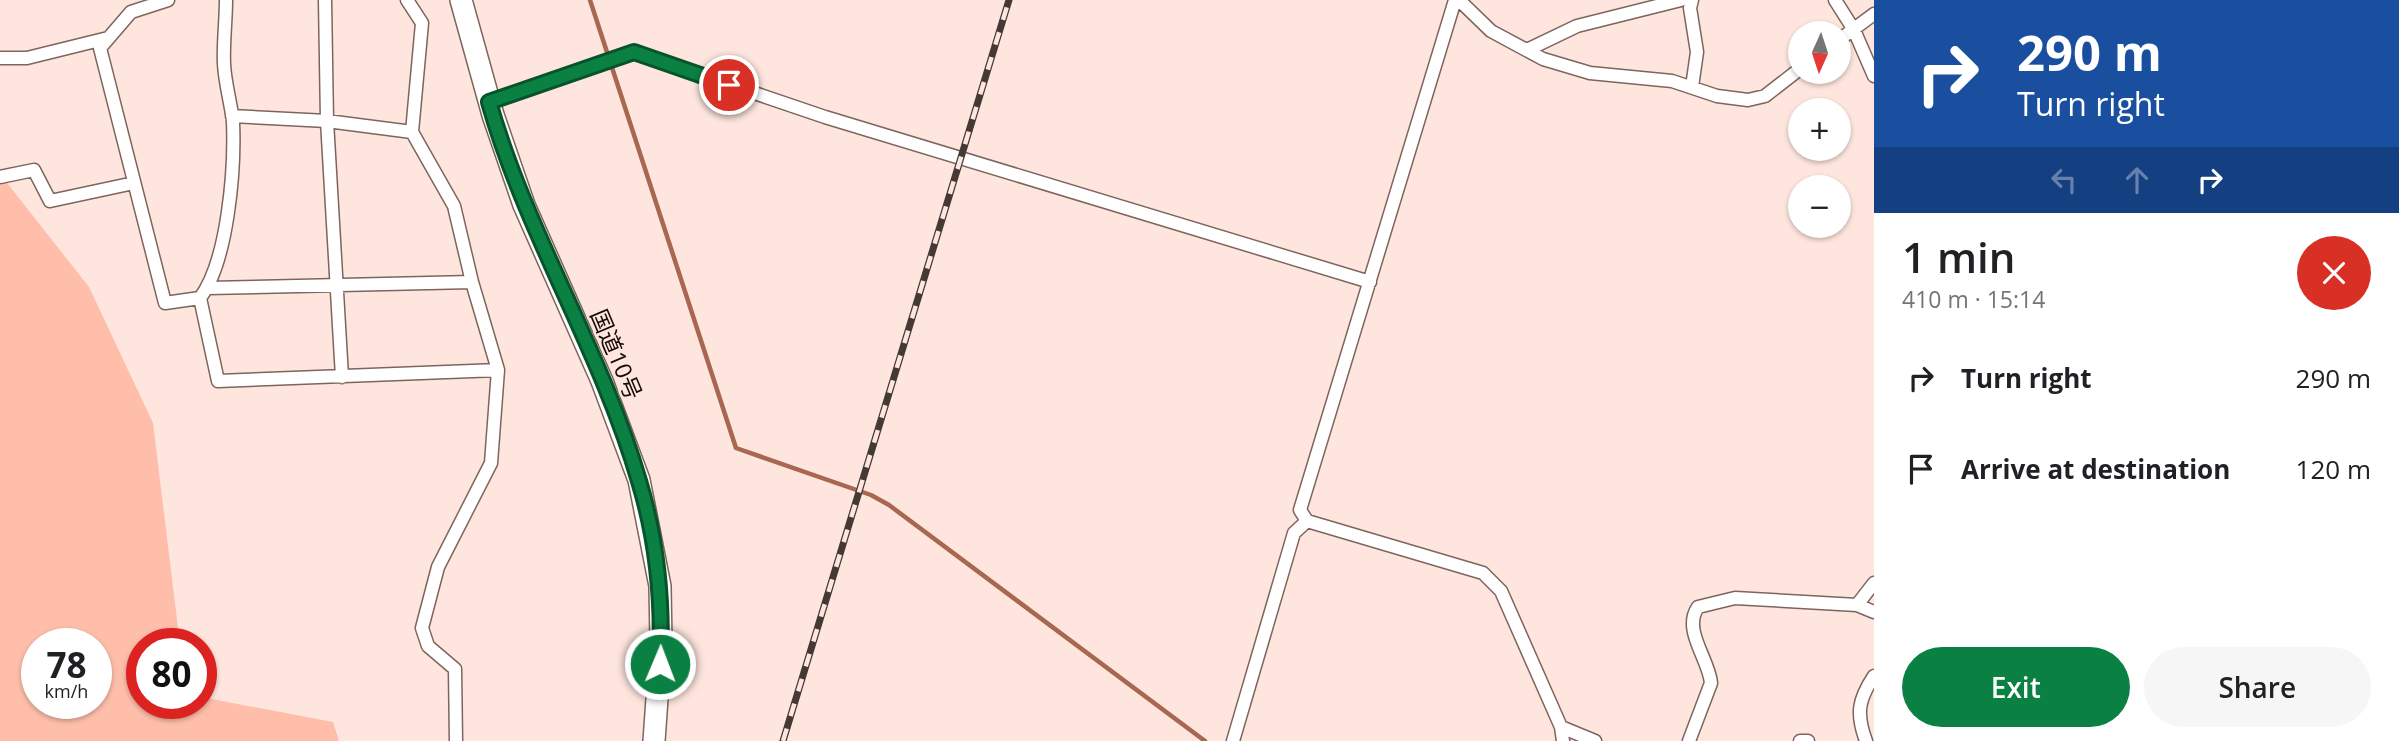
<!DOCTYPE html>
<meta charset="utf-8">
<style>
:root{--surface:#fff;--page:#f6f6f6;--text:#202124;--muted:#757577;--accent:#0b8043}
body{margin:0;font-family:"Open Sans","Noto Sans JP",sans-serif;background:var(--page);color:var(--text);height:100vh;display:flex;flex-direction:column;font-size:26px;white-space:nowrap}
*{box-sizing:border-box;margin:0}
p{font-size:23px;color:var(--muted)}
.icon{flex:none;width:38px;height:38px;fill:none;stroke:currentColor;stroke-width:2;stroke-linecap:round;stroke-linejoin:round}
.map{position:relative;flex:1;overflow:hidden}
.side{display:flex;flex-direction:column;background:var(--surface);width:525px}
.side>*{flex:none}
.guide{background:#1a4fa0;color:#fff;overflow:hidden}
.needle{width:46px;rotate:183deg}
.tools{position:absolute;left:1788px;top:21px;display:grid;gap:14px}
.tools a{display:grid;place-items:center;width:63px;height:63px;border-radius:50%;background:var(--surface);box-shadow:0 2px 5px #0004;font-size:35px}
.speed{position:absolute;left:21px;top:628px;display:flex;gap:14px;font-size:35px;font-weight:700;text-align:center}
.speed>*{display:grid;place-content:center;width:91px;height:91px;border-radius:50%;background:var(--surface);box-shadow:0 2px 5px #0004;line-height:1}
.speed small{font-size:18px;font-weight:400}
.speed .limit{border:10px solid #d22;background:#fff;color:#111}
.pin{position:absolute;display:grid;place-items:center;width:60px;height:60px;color:#fff;margin:-30px;border:4px solid #fff;border-radius:50%;box-shadow:0 2px 7px #0007}
.me{position:absolute;width:77px;margin:-38px;rotate:1deg;stroke-linejoin:round;filter:drop-shadow(0 0 5px #0008)}
.turn{display:flex;align-items:center;gap:24px;height:147px;padding:0 28px;font-size:32px}
.turn .icon{width:91px;height:91px;stroke-width:2.5}
.turn b{display:block;font-size:49px;line-height:60px}
.lanes{display:flex;align-items:center;height:66px;padding:0 28px;background:#0003;justify-content:center;gap:35px;direction:ltr}
.lanes .off{opacity:.35}
.round{display:grid;place-items:center;flex:none;width:74px;height:74px;border-radius:37px;background:var(--page)}
.head{display:flex;align-items:center;justify-content:space-between;height:119px;padding:0 28px}
h1{font-size:42px;font-weight:600;line-height:52px}
.cta{display:flex;gap:14px;margin-top:auto;padding:14px 28px}
.cta a{flex:1;height:80px;border-radius:42px;background:var(--accent);color:#fff;font-size:28px;font-weight:600;line-height:80px;text-align:center}
.cta a+a{background:var(--page);color:var(--text)}
ul{padding:0;list-style:none}
li{display:flex;align-items:center;gap:21px;height:91px;padding:0 28px}
li div{flex:1}
li b{display:block;font-size:26px}
li em{font-style:normal}
main{display:flex;flex:1;min-height:0}
.map>svg:first-child{display:block}
.green{fill:#febea9;fill-rule:evenodd}
.lines{fill:none;stroke-linecap:round;stroke-linejoin:round}
.stream{stroke:#a86751;stroke-width:4.5}
.street-casing{stroke:#7e645c;stroke-width:15}
.highway-casing{stroke:#7e645c;stroke-width:24}
.street{stroke:#fff;stroke-width:12}
.highway{stroke:#fff;stroke-width:21}
.rail-casing{stroke:#453935;stroke-width:7}
.rail{stroke:#fee6de;stroke-width:4.5;stroke-dasharray:13;stroke-linecap:butt}
.route-casing{stroke:#07532c;stroke-width:18}
.route{stroke:#0b8043;stroke-width:12}
.labels{text-anchor:middle;dominant-baseline:central;stroke-width:5;stroke-linejoin:round;paint-order:stroke}
.street-label{font-size:23px;fill:#140b08;stroke:#fee6de}
</style>
<main>
<div class="map">
<svg width="1874" height="741" viewBox="0 0 1874 741">
<rect width="100%" height="100%" fill="#fee6de"/>
<!-- green -->
<path class="green" d="M0,174L89,287L153,423L180,644H142V704H201V697L333,722L339,741H0ZM37,644H96V704H37Z"/>
<g class="lines">
<!-- stream -->
<path class="stream" d="M590,0L736,448L871,495L889,505L1205,741"/>
<defs>
<path id="street" d="M168,0L131,12L100,48L165,303L200,298C228,261 235,169 233,122C231,103 225,84 224,64C223,43 226,21 226,0
M325,0L327,121L342,377
M407,0L422,23L412,132L454,206L472,282L498,370L491,463L438,567L422,628L428,646L455,669L456,741
M1455,0L1300,510L1307,521L1483,573L1501,591L1561,727L1563,741
M1459,0L1491,31L1543,59L1590,73L1672,81L1717,96L1748,100L1765,96L1801,68
M1692,0L1690,8L1697,52L1692,87
M1835,0L1854,30L1874,76
M1839,40L1874,14
M1527,50L1577,26L1681,0
M0,58H27L108,38
M489,101L634,52L825,117L1370,282
M232,116L327,121L412,132
M0,177L34,170L50,201L134,183
M208,288L472,282
M200,298L218,381L498,370
M1857,605L1874,612
M1561,727L1595,741
M1233,741L1294,533L1307,521
M1689,741L1711,683C1709,659 1682,630 1698,607L1735,598L1857,605L1874,583
M1800,741H1808
M1866,741C1856,714 1858,700 1874,676"/>
<path id="highway" d="M461,0L493,115L524,205L602,381L639,480L660,586L661,642L654,741"/>
</defs>
<!-- street casing -->
<use href="#street" class="street-casing"/>
<!-- highway casing -->
<use href="#highway" class="highway-casing"/>
<!-- street -->
<use href="#street" class="street"/>
<!-- highway -->
<use href="#highway" class="highway"/>
<defs>
<path id="rail" d="M783,741L1009,0"/>
</defs>
<!-- rail casing -->
<use href="#rail" class="rail-casing"/>
<!-- rail -->
<use href="#rail" class="rail"/>
</g>
<g class="lines">
<defs>
<path id="route" d="M660,664C663,603 657,540 639,481C601,350 526,233 489,102L634,52L729,85"/>
</defs>
<!-- route casing -->
<use href="#route" class="route-casing"/>
<!-- route -->
<use href="#route" class="route"/>
</g>
<g class="labels">
<!-- street labels -->
<g class="street-label">
<text transform="translate(617 354) rotate(67)">国道10号</text>
</g>
</g>
</svg>
<div class="tools">
<a><svg class="needle" viewBox="-14 -14 28 28"><path d="M0-13l5 13h-10z" fill="#e53935"/><path d="M0 13l5-13h-10z" fill="#757577"/></svg></a>
<a>+</a>
<a>−</a>
</div>
<div class="speed"><div>78<small>km/h</small></div><div class="limit">80</div></div>
<div class="pin" style="left:729px;top:85px;background:#d93025"><svg class="icon" aria-label="arrive" viewBox="0 0 24 24"><path d="M6 21V4h12l-3 4 3 4H6"/></svg></div>
<svg class="me" style="left:660px;top:664px" viewBox="-20 -20 40 40"><circle r="17" fill="#0b8043" stroke="#fff" stroke-width="3"/><path d="M0-11L8 9 0 5-8 9z" fill="#fff"/></svg>
</div>
<section class="side">
<div class="guide">
<div class="turn"><svg class="icon" aria-label="right" viewBox="0 0 24 24"><path d="M7 20v-9h11M14 6l5 5-5 5"/></svg><div><b>290 m</b>Turn right</div></div>
<div class="lanes"><svg class="icon off" aria-label="left" viewBox="0 0 24 24"><path d="M17 20v-9H6M10 6l-5 5 5 5"/></svg><svg class="icon off" aria-label="ahead" viewBox="0 0 24 24"><path d="M12 20V5M6 11l6-6 6 6"/></svg><svg class="icon" aria-label="right" viewBox="0 0 24 24"><path d="M7 20v-9h11M14 6l5 5-5 5"/></svg></div>
</div>
<div class="head"><div><h1>1 min</h1><p>410 m · 15:14</p></div><a class="round" style="background:#d93025;color:#fff"><svg class="icon" aria-label="close" viewBox="0 0 24 24"><path d="M6 6l12 12M18 6L6 18"/></svg></a></div>
<ul>
<li><svg class="icon" aria-label="right" viewBox="0 0 24 24"><path d="M7 20v-9h11M14 6l5 5-5 5"/></svg><div><b>Turn right</b></div><em>290 m</em></li>
<li><svg class="icon" aria-label="arrive" viewBox="0 0 24 24"><path d="M6 21V4h12l-3 4 3 4H6"/></svg><div><b>Arrive at destination</b></div><em>120 m</em></li>
</ul>
<div class="cta"><a>Exit</a><a>Share</a></div>
</section>
</main>
